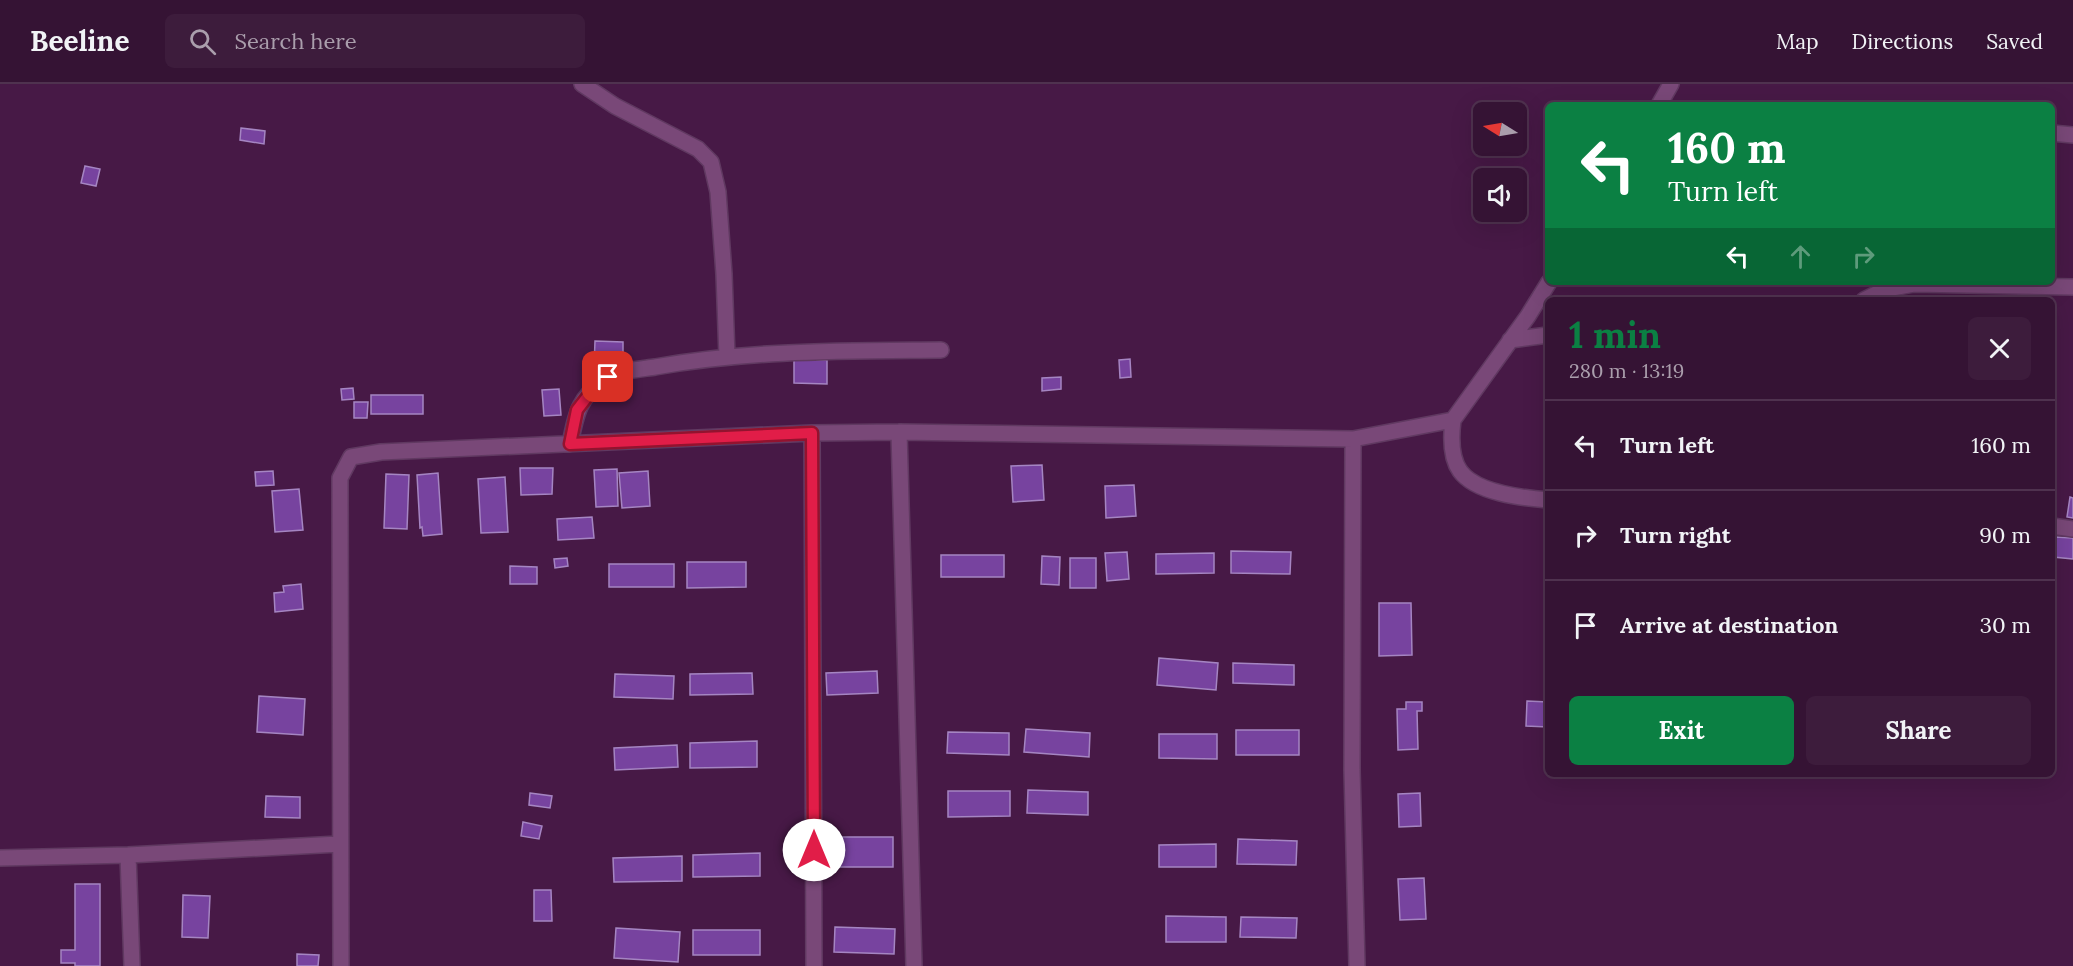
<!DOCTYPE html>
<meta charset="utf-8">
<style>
:root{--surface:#351334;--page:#3d1c3c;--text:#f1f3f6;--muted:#aa9eac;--line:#4f324f;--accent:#0b8043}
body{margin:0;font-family:Lora,serif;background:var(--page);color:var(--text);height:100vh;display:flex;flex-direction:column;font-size:22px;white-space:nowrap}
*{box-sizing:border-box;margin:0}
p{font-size:20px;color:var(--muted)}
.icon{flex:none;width:33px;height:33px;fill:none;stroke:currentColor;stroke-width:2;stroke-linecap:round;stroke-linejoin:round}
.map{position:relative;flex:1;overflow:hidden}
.side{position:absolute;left:1545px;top:213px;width:510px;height:480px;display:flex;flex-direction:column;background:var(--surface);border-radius:9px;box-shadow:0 6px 24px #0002,0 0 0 2px var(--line)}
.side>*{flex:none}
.hud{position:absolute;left:1545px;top:18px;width:510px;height:183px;border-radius:9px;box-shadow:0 6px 24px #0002,0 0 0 2px var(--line);background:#0b8043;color:#fff;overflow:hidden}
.needle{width:39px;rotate:281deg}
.fabs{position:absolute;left:1473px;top:18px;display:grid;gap:12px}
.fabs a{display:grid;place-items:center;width:54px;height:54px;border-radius:9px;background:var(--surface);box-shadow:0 6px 24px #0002,0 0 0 2px var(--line);font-size:30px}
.pin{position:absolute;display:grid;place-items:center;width:51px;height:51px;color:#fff;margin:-26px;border-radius:12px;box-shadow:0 3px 9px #0006}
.me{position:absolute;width:66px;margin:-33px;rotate:0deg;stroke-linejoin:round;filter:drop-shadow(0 0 4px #0008)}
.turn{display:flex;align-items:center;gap:21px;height:126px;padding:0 24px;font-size:27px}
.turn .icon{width:78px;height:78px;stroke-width:2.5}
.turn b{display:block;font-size:42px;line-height:51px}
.lanes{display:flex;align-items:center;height:57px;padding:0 24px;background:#0003;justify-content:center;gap:30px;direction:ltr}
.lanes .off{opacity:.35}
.round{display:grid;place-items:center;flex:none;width:63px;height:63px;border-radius:9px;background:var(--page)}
.summary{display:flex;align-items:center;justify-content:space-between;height:102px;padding:0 24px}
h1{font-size:36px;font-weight:800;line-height:45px;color:var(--accent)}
.action{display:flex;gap:12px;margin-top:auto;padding:12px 24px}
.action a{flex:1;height:69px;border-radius:9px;background:var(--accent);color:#fff;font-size:24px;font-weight:800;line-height:69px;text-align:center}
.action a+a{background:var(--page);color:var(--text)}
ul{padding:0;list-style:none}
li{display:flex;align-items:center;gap:18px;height:90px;padding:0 24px;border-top:2px solid var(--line)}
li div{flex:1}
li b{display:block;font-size:22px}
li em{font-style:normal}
header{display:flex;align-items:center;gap:36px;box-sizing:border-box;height:84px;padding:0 30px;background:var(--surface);border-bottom:2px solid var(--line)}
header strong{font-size:28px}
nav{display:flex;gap:33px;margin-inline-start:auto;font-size:21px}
.search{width:420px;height:54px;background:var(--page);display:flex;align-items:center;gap:15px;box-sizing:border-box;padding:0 21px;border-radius:9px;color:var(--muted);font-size:22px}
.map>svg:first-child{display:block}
.building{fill:#77439f;stroke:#a585c2;stroke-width:1.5}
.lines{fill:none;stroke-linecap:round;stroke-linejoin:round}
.street-casing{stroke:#603961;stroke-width:18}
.street{stroke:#794878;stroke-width:15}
.route-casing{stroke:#92132f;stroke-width:15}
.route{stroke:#e11d48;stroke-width:10}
</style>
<header>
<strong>Beeline</strong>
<div class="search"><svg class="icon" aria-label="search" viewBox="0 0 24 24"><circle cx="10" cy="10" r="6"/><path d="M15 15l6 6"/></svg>Search here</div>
<nav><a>Map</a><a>Directions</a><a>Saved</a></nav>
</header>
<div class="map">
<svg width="2073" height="882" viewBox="0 0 2073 882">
<rect width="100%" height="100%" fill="#471946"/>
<!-- building -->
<path class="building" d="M241,44L265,47L264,60L240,56Z
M85,82L100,85L96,102L81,99Z
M595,257L623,258V284H594Z
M1130,275L1131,293L1120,294L1119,276Z
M794,276H827V300L794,299Z
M1061,293V305L1042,307V294Z
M353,304L354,315L342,316L341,305Z
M559,305L561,331L544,332L542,306Z
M371,311H423V330H371Z
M354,318H368L367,334H354Z
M1042,381L1044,416L1013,418L1011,382Z
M520,384H553L552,410L521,411Z
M617,385L618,422L596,423L594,386Z
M273,387L274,401L256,402L255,388Z
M648,387L650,422L622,424L619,389Z
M438,389L442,450L423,452L422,443L420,444L417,391Z
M386,390L409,391L407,445L384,444Z
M505,393L508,448L481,449L478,395Z
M1134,401L1136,432L1106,434L1105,402Z
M299,405L303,446L275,448L272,407Z
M2070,413L2073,414V434L2067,433Z
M592,433L594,454L558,456L557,435Z
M2055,453L2073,454V475L2053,473Z
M1231,467L1291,468L1290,490L1231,489Z
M1127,468L1129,495L1107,497L1105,469Z
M1214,469V489L1156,490V470Z
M941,471H1004V493H941Z
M1042,472L1060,473L1059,501L1041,500Z
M567,474L568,482L555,484L554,475Z
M1070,474H1096V504H1070Z
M687,478H746V503L687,504Z
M609,480H674V503H609Z
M510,482L537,483V500H510Z
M301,500L303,525L275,528L274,509L284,508L283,502Z
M1379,519H1411L1412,571L1379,572Z
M1159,574L1218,579L1216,606L1157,601Z
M1233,579L1294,581V601L1233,599Z
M877,587L878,609L827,611L826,589Z
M752,589L753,610L690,611V590Z
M615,590L674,592L673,615L614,613Z
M259,612L305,615L303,651L257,648Z
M1527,617L1548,618V643L1526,642Z
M1406,618H1422V627H1417L1418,665L1398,666L1397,625H1406Z
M1026,645L1090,649L1089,673L1024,668Z
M1236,646H1299V671H1236Z
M948,648L1009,649V671L947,669Z
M1159,650H1217V675L1159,674Z
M757,657V683L690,684V659Z
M677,661L678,683L615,686L614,664Z
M1028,706L1088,708V731L1027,729Z
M948,707H1010V732L948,733Z
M530,709L552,712L550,724L529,721Z
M1420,709L1421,742L1399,743L1398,710Z
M266,712L300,713V734L265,733Z
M523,738L542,742L539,755L521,752Z
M831,753H893V783H831Z
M1238,755L1297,757L1296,781L1237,780Z
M1216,760V783H1159V761Z
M760,769V792L693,793V771Z
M682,772V797L614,798L613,774Z
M1424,794L1426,835L1400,836L1398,795Z
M75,800H100V882H75V879H61V866H75Z
M534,806H551L552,837H534Z
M183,811L210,812L208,854L182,853Z
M1166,832L1226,833V858H1166Z
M1241,833L1297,834L1296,854L1240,853Z
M835,843L895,845L894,870L834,868Z
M616,844L680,848L678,878L614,874Z
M693,846H760V871H693Z
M297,870L319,871L318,882H297Z"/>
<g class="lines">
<defs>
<path id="street" d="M582,0L615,22L698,65L711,78L718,108L724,190L727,273
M1659,21L1671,0
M2052,49L2073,51
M1864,216L1886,205L1914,200L2073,203
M1510,256L1548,251
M1453,336C1451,352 1451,374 1460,387C1476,409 1522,414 1548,416
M899,348L914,882
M812,349L814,882
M1353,355L1352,686L1357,882
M570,360C576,329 579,313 606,294C616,287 642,285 655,283C749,266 845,267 941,266
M2052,442L2073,445
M128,771L132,882
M0,774L128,771L339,760
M341,882L340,394L351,373L381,368L812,349L899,348L1353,355L1453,336L1528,232L1549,198"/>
</defs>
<!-- street casing -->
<use href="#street" class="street-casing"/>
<!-- street -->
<use href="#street" class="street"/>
</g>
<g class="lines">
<defs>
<path id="route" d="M608,293L591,308L577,326L570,360L812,349L814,766"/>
</defs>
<!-- route casing -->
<use href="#route" class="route-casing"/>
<!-- route -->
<use href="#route" class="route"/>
</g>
</svg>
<div class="fabs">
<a><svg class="needle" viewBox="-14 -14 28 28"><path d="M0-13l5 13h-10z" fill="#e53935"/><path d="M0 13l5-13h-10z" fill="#aa9eac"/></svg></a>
<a><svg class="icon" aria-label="sound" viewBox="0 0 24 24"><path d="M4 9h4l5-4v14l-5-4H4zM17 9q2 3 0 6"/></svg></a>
</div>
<div class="pin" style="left:608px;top:293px;background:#d93025"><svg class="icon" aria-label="arrive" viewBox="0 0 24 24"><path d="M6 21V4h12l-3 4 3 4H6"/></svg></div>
<svg class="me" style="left:814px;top:766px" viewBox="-20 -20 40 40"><circle r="19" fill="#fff"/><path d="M0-13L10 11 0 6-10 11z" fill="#e11d48"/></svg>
<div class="hud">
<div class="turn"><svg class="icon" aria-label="left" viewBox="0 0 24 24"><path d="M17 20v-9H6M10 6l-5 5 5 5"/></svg><div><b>160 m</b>Turn left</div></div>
<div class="lanes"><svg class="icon" aria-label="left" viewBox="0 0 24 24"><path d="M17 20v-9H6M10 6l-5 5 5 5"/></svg><svg class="icon off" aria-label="ahead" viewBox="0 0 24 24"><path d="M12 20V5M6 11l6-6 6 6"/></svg><svg class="icon off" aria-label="right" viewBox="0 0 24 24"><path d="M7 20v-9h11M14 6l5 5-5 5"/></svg></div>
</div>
<section class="side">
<div class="summary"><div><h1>1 min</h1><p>280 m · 13:19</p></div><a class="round"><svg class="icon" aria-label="close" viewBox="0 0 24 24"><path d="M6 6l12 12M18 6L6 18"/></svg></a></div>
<ul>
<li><svg class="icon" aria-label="left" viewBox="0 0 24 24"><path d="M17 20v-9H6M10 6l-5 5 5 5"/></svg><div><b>Turn left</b></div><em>160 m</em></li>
<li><svg class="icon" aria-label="right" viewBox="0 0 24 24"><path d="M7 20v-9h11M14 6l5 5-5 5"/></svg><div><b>Turn right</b></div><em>90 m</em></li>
<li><svg class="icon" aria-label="arrive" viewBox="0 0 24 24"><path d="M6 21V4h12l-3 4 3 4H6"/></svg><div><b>Arrive at destination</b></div><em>30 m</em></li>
</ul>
<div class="action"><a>Exit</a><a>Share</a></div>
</section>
</div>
